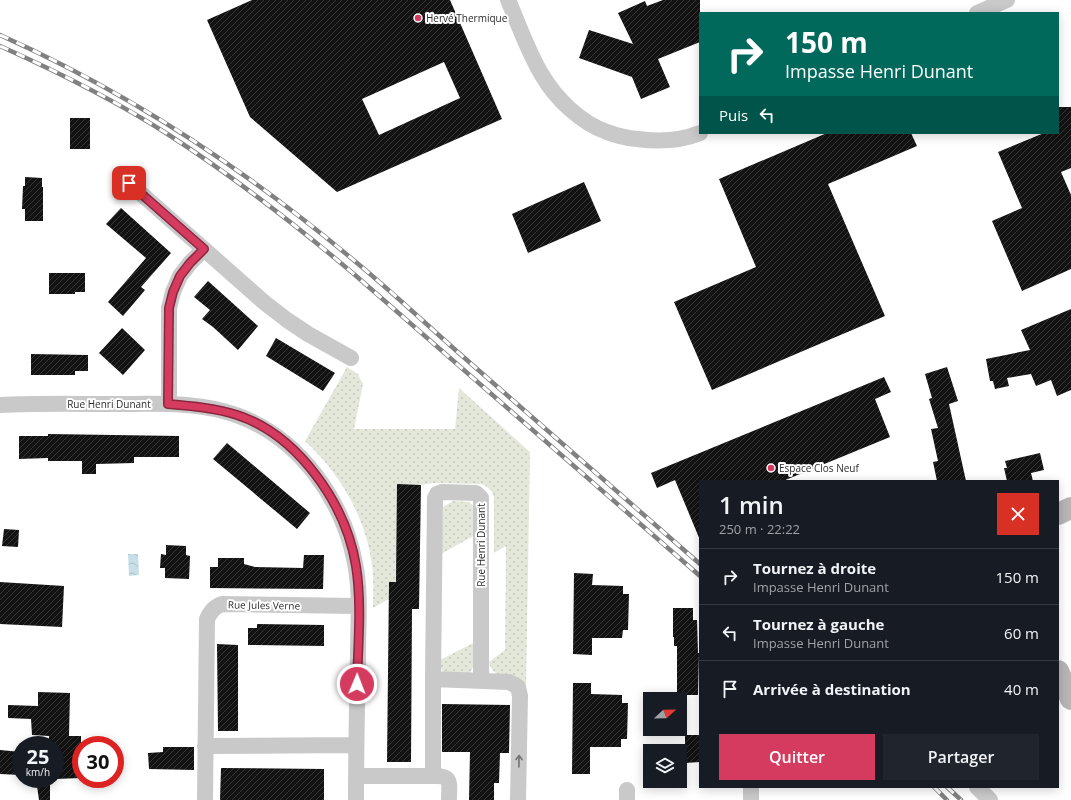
<!DOCTYPE html>
<html lang="fr">
<meta charset="utf-8">
<style>
:root{--surface:#171b24;--page:#20242c;--text:#f1f3f6;--muted:#9ea1a6;--line:#363941;--accent:#d53b5f}
body{margin:0;font-family:"Open Sans",sans-serif;background:var(--page);color:var(--text);height:100vh;display:flex;flex-direction:column;font-size:15px;white-space:nowrap}
*{box-sizing:border-box;margin:0}
p{font-size:13px;color:var(--muted)}
.icon{flex:none;width:22px;height:22px;fill:none;stroke:currentColor;stroke-width:2;stroke-linecap:round;stroke-linejoin:round}
.map{position:relative;flex:1;overflow:hidden}
.panel{position:absolute;left:699px;top:480px;width:360px;height:308px;display:flex;flex-direction:column;background:var(--surface);border-radius:0px;box-shadow:0 2px 10px #0003}
.panel>*{flex:none}
.hud{position:absolute;left:699px;top:12px;width:360px;height:122px;border-radius:0px;box-shadow:0 2px 10px #0003;background:#00695c;color:#fff;overflow:hidden}
.needle{width:26px;rotate:68deg}
.fabs{position:absolute;left:643px;top:692px;display:grid;gap:8px}
.fabs a{display:grid;place-items:center;width:44px;height:44px;border-radius:0px;background:var(--surface);box-shadow:0 2px 10px #0003;font-size:20px}
.speed{position:absolute;left:12px;top:736px;display:flex;gap:8px;font-size:20px;font-weight:700;text-align:center}
.speed>*{display:grid;place-content:center;width:52px;height:52px;border-radius:50%;background:var(--surface);box-shadow:0 2px 10px #0003;line-height:1}
.speed small{font-size:10px;font-weight:400}
.speed .limit{border:6px solid #d22;background:#fff;color:#111}
.pin{position:absolute;display:grid;place-items:center;width:34px;height:34px;color:#fff;margin:-17px;border-radius:8px;box-shadow:0 2px 6px #0006}
.me{position:absolute;width:44px;margin:-22px;rotate:1deg;stroke-linejoin:round;filter:drop-shadow(0 0 3px #0008)}
.turn{display:flex;align-items:center;gap:14px;height:84px;padding:0 20px;font-size:18px}
.turn .icon{width:52px;height:52px;stroke-width:2.5}
.turn b{display:block;font-size:28px;line-height:34px}
.then{display:flex;align-items:center;height:38px;padding:0 20px;background:#0003;gap:8px;font-size:15px}
.round{display:grid;place-items:center;flex:none;width:42px;height:42px;border-radius:0px;background:var(--page)}
.headline{display:flex;align-items:center;justify-content:space-between;height:68px;padding:0 20px}
h1{font-size:24px;font-weight:600;line-height:30px}
.cta{display:flex;gap:8px;margin-top:auto;padding:8px 20px}
.cta a{flex:1;height:46px;border-radius:0px;background:var(--accent);color:#fff;font-size:16px;font-weight:600;line-height:46px;text-align:center}
.cta a+a{background:var(--page);color:var(--text)}
ul{padding:0;list-style:none}
li{display:flex;align-items:center;gap:12px;height:56px;padding:0 20px;border-top:1px solid var(--line)}
li div{flex:1}
li b{display:block;font-size:15px}
li em{font-style:normal}
.map>svg:first-child{display:block}
.grass{fill:url(#grass-dots)}
.water{fill:url(#water-waves)}
.building{fill:url(#building-hatch);fill-rule:evenodd}
.lines{fill:none;stroke-linecap:round;stroke-linejoin:round}
.street{stroke:#c9c9c9;stroke-width:16}
.secondary{stroke:#b6b6b6;stroke-width:22}
.rail-casing{stroke:#818181;stroke-width:4.5}
.rail{stroke:#fff;stroke-width:3;stroke-dasharray:9;stroke-linecap:butt}
.oneway{stroke:#737373}
.route-casing{stroke:#8a263e;stroke-width:10}
.route{stroke:#d53b5f;stroke-width:7}
.poi-dot{fill:#d53b5f;stroke:#fff;stroke-width:1.5}
.labels{text-anchor:middle;dominant-baseline:central;stroke-width:4;stroke-linejoin:round;paint-order:stroke}
.poi-label{font-size:10px;fill:#2c2c2c;stroke:#fff;text-anchor:start}
.street-label{font-size:10px;fill:#2c2c2c;stroke:#fff}
</style>
<div class="map">
<svg width="1071" height="800" viewBox="0 0 1071 800">
<defs>
<pattern id="grass-dots" width="8" height="8" patternUnits="userSpaceOnUse"><rect width="8" height="8" fill="#e4e8da"/><path d="M2 2h.1M6 6h.1" fill="none" stroke="#c4c7bb" stroke-width="1.8" stroke-linecap="round"/></pattern>
<pattern id="water-waves" width="16" height="10" patternUnits="userSpaceOnUse"><rect width="16" height="10" fill="#c7e0e7"/><path d="M0 5q4-4 8 0t8 0" fill="none" stroke="#abc0c6"/></pattern>
<pattern id="building-hatch" width="6" height="6" patternUnits="userSpaceOnUse"><rect width="6" height="6" fill="#131313"/><path d="M-1 1l2-2M0 6l6-6M5 7l2-2" fill="none" stroke="#363636"/></pattern>
</defs>
<rect width="100%" height="100%" fill="#fff"/>
<!-- grass -->
<path class="grass" d="M347,367L358,374L363,384L354,429H455L459,388L530,452L526,688C515,683 490,676 489,662L505,650L506,546L494,553V497C492,490 488,486 481,484L434,483L421,485L396,582L389,599L373,608C373,594 374,579 372,565C366,518 340,473 305,441Z
M453,501L469,502L475,507L477,534L441,554L443,507Z
M475,642L473,667L470,673H444L440,667V660Z"/>
<!-- water -->
<path class="water" d="M128,554H138L139,575L129,576Z"/>
<!-- building -->
<path class="building" d="M252,0H450L502,119L337,192L250,117L207,20ZM444,62L460,98L379,135L362,99Z
M663,0H700V42L658,59L670,87L641,99L632,77L579,58L589,30L633,44L618,13L645,1L647,6Z
M1058,107H1071V168L1061,172L1071,195V269L1022,291L992,221L1022,208L998,152L1044,133H1058Z
M70,118H90V149H70Z
M827,133H911L917,146L828,184L885,316L712,390L674,302L756,267L719,179Z
M25,177L42,178V187H43V221H25V209H22L23,186H25Z
M584,182L601,221L528,253L512,214Z
M121,208L171,253L141,287L145,290L123,316L108,302L146,258L106,224Z
M49,273H85V292H75V294H49Z
M208,281L258,326L238,350L213,327L202,319L210,310L194,297Z
M1071,309V390L1057,396L1051,380L1036,386L1031,374L1007,378L1009,386L995,389L993,381H990L986,359L1030,350L1021,330Z
M122,328L145,350L123,375L99,353Z
M276,338L335,373L323,391L266,356Z
M31,354L88,355V371H75V375H31Z
M947,367L958,401L949,404L966,481H937L933,462L938,461L931,429L938,428L929,399L932,398L925,374Z
M884,377L891,392L875,399L890,437L783,481H700V540L675,480L657,488L651,473Z
M48,434L179,436V457H134V463L96,464V474H82V461H48V458L19,459V436H48Z
M227,443L310,513L297,529L213,459Z
M1040,453L1044,470L1031,473L1033,481H1007L1004,468H1007L1005,461Z
M397,484L421,485L419,609H412L411,762H387L389,582H396Z
M4,529L19,530L18,547L2,546Z
M166,545L186,546V555L190,556L189,579L165,578V568H160L161,554L166,555Z
M304,555H324L323,589L210,588V567H218V558H244V564L255,567L303,568Z
M574,573L593,574L592,585L623,586V594H629L628,630H623L622,638H592V655L573,654Z
M0,582L64,586L62,627L0,624Z
M673,608H693V620H697L698,653H699L698,695H677V646H674V637H673Z
M257,624L324,625V646L248,645V628H257Z
M217,644L238,645V731H218Z
M573,683H591V694L622,695V703H628L627,739H621V747H590V774H572Z
M38,692L70,693L69,736H81V778L55,779V745H49V736L32,735L31,719L8,718V705L38,706Z
M442,704L510,705L509,753H500L499,783H494V800H469L470,752H442Z
M685,735H700V762L685,763Z
M163,747H194V770L149,769L148,753L163,752Z
M0,750L21,752V775L0,774Z
M221,768L324,769V800H220Z
M36,779H50V800H39Z"/>
<g class="lines">
<!-- street -->
<path class="street" d="M508,0C519,25 528,52 542,75C556,99 581,123 607,132C617,136 627,138 637,139C659,142 680,141 700,133
M977,13L1007,0
M129,183L265,303L287,320L308,334L351,358
M169,404V308L173,292L180,276L190,263L204,249
M0,405C38,403 77,404 115,404C156,404 200,401 239,416C300,439 343,500 355,563C361,593 358,625 358,655C357,703 356,752 356,800
M433,679L509,682L518,687L520,696L518,800
M205,746L356,745
M356,776H433V679L435,498L437,494L442,492L476,493L481,498V681
M433,776C453,775 449,783 449,800
M751,787V800
M977,787L990,800
M205,800L207,619C211,611 214,607 222,604L358,606
M627,800V790"/>
<!-- secondary -->
<path class="secondary" d="M1058,514L1071,508
M1058,671L1071,699"/>
<defs>
<path id="rail" d="M0,35C130,93 248,171 357,263C392,292 426,324 460,354C540,424 620,494 700,564
M0,46C58,72 115,100 169,135C234,177 296,225 355,275L700,576
M934,787L947,800
M947,787L961,800"/>
</defs>
<!-- rail casing -->
<use href="#rail" class="rail-casing"/>
<!-- rail -->
<use href="#rail" class="rail"/>
</g>
<!-- one-way arrows -->
<defs><path id="oneway-shaft" d="M-6 0H5M1.5-3L5.5 0L1.5 3" fill="none" stroke-width="1.6" stroke-linecap="round" stroke-linejoin="round"/></defs>
<use class="oneway" href="#oneway-shaft" transform="translate(519 761) rotate(-89)"/>
<g class="lines">
<defs>
<path id="route" d="M129,183L204,249L190,263L180,276L173,292L169,308L168,404C192,406 215,408 237,415C298,435 346,504 356,566C362,604 358,645 357,684"/>
</defs>
<!-- route casing -->
<use href="#route" class="route-casing"/>
<!-- route -->
<use href="#route" class="route"/>
</g>
<!-- markers -->
<g class="poi-dot">
<circle cx="418" cy="18" r="4"/>
<circle cx="771" cy="468" r="4"/>
</g>
<g class="labels">
<!-- poi labels -->
<g class="poi-label">
<text x="426" y="18">Hervé Thermique</text>
<text x="779" y="468">Espace Clos Neuf</text>
</g>
<!-- street labels -->
<g class="street-label">
<text x="109" y="404">Rue Henri Dunant</text>
<text transform="translate(481 545) rotate(-90)">Rue Henri Dunant</text>
<text transform="translate(264 605) rotate(1)">Rue Jules Verne</text>
</g>
</g>
</svg>
<div class="fabs">
<a><svg class="needle" viewBox="-14 -14 28 28"><path d="M0-13l5 13h-10z" fill="#e53935"/><path d="M0 13l5-13h-10z" fill="#9ea1a6"/></svg></a>
<a><svg class="icon" aria-label="layers" viewBox="0 0 24 24"><path d="M12 4l9 5-9 5-9-5zM3 14l9 5 9-5"/></svg></a>
</div>
<div class="speed"><div>25<small>km/h</small></div><div class="limit">30</div></div>
<div class="pin" style="left:129px;top:183px;background:#d93025"><svg class="icon" aria-label="arrive" viewBox="0 0 24 24"><path d="M6 21V4h12l-3 4 3 4H6"/></svg></div>
<svg class="me" style="left:357px;top:684px" viewBox="-20 -20 40 40"><circle r="17" fill="#d53b5f" stroke="#fff" stroke-width="3"/><path d="M0-11L8 9 0 5-8 9z" fill="#fff"/></svg>
<div class="hud">
<div class="turn"><svg class="icon" aria-label="right" viewBox="0 0 24 24"><path d="M7 20v-9h11M14 6l5 5-5 5"/></svg><div><b>150 m</b>Impasse Henri Dunant</div></div>
<div class="then">Puis<svg class="icon" aria-label="left" viewBox="0 0 24 24"><path d="M17 20v-9H6M10 6l-5 5 5 5"/></svg></div>
</div>
<section class="panel">
<div class="headline"><div><h1>1 min</h1><p>250 m · 22:22</p></div><a class="round" style="background:#d93025;color:#fff"><svg class="icon" aria-label="close" viewBox="0 0 24 24"><path d="M6 6l12 12M18 6L6 18"/></svg></a></div>
<ul>
<li><svg class="icon" aria-label="right" viewBox="0 0 24 24"><path d="M7 20v-9h11M14 6l5 5-5 5"/></svg><div><b>Tournez à droite</b><p>Impasse Henri Dunant</p></div><em>150 m</em></li>
<li><svg class="icon" aria-label="left" viewBox="0 0 24 24"><path d="M17 20v-9H6M10 6l-5 5 5 5"/></svg><div><b>Tournez à gauche</b><p>Impasse Henri Dunant</p></div><em>60 m</em></li>
<li><svg class="icon" aria-label="arrive" viewBox="0 0 24 24"><path d="M6 21V4h12l-3 4 3 4H6"/></svg><div><b>Arrivée à destination</b></div><em>40 m</em></li>
</ul>
<div class="cta"><a>Quitter</a><a>Partager</a></div>
</section>
</div>
